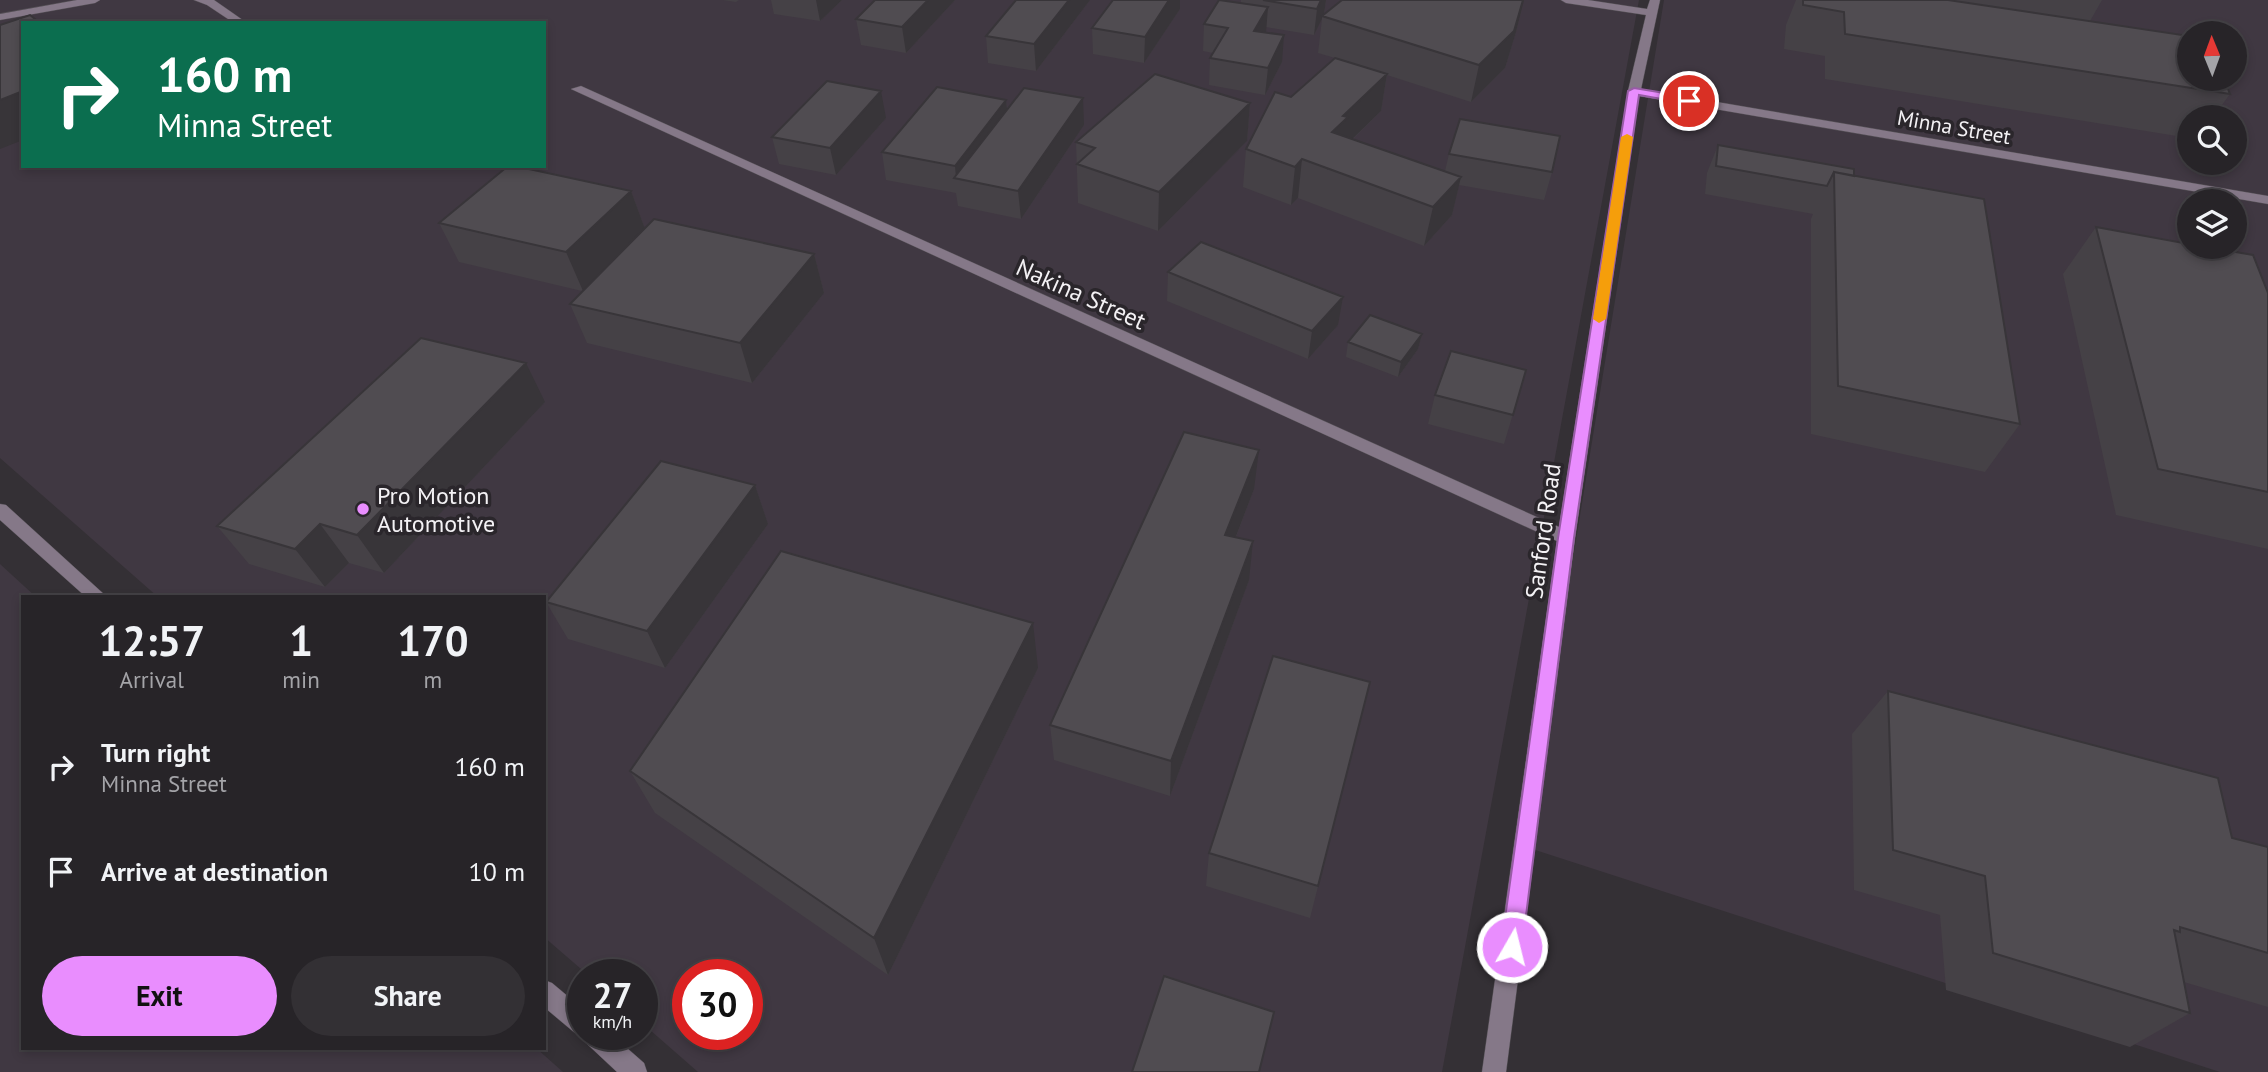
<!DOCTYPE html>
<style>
:root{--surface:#272428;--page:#333034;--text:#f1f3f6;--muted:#a4a4a8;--line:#434145;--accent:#e98dfe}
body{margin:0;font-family:"PT Sans",sans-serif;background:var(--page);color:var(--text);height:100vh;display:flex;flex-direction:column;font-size:26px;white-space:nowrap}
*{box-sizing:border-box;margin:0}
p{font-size:23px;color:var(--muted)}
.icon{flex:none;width:38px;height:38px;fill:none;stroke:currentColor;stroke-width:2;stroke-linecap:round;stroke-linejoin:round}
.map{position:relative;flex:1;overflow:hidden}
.drawer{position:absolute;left:21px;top:595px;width:525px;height:455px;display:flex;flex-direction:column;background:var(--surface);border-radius:0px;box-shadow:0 4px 10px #0003,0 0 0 2px var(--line)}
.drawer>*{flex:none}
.guide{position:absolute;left:21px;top:21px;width:525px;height:147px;border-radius:0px;box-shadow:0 4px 10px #0003,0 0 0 2px var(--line);background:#0b6e4f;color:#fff;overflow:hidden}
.needle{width:46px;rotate:359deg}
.buttons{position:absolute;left:2177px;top:21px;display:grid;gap:14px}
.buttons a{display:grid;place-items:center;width:70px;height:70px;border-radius:50%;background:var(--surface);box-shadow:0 4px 10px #0003,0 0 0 2px var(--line);font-size:35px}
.speed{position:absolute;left:567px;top:959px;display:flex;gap:14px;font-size:35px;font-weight:700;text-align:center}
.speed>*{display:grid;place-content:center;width:91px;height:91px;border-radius:50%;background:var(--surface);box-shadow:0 4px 10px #0003,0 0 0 2px var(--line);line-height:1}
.speed small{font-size:18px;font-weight:400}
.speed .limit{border:10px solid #d22;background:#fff;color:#111}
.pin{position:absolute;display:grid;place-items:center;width:60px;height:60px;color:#fff;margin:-30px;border:4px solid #fff;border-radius:50%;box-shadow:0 2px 7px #0007}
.me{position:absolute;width:77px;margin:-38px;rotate:8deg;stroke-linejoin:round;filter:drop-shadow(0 0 5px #0008)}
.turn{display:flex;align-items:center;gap:24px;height:147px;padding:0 21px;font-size:32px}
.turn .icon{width:91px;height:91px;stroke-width:2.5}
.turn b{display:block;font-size:49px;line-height:60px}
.eta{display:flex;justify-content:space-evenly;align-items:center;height:119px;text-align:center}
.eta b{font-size:42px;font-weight:800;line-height:49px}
.primary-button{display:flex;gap:14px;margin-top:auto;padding:14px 21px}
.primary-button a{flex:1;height:80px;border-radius:42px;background:var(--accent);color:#111;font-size:28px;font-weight:800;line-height:80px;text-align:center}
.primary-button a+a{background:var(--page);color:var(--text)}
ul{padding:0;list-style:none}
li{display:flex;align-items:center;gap:21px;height:105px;padding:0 21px}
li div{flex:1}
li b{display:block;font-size:26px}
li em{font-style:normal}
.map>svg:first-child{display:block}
.built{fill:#403842;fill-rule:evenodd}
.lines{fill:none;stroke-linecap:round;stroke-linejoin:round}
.minor-casing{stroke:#534f54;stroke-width:1}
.minor{fill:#857888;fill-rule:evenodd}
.wall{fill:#454146}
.shaded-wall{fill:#383539}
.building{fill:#504c51;stroke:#383539;stroke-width:2}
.route{fill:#e98dfe;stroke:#975ca5;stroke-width:2}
.slow{fill:#f59e0b}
.poi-dot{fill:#e98dfe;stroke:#2a262b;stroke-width:2.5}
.labels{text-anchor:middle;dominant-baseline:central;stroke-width:7;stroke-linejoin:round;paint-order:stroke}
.far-street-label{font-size:21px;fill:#f4f2f5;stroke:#2a262b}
.street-label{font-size:24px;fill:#f4f2f5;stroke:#2a262b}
.poi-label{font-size:24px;fill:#f4f2f5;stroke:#2a262b;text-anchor:start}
</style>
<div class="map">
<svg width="2268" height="1072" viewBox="0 0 2268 1072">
<rect width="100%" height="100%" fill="#343035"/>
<!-- built -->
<path class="built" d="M0,0H1639L1442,1072H698L642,1023V975H588L544,937V597H158L0,458ZM23,23H544V166H23ZM688,975H747V1034H688Z
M1664,0H2268V1072H2220L1526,847ZM2189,33H2235V79H2189ZM2189,117H2235V163H2189ZM2189,201H2235V247H2189Z
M0,564L36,597H23V1048H536L563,1072H0Z"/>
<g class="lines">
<defs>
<path id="minor" d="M77,0H100L95,3L0,20V14Z
M194,0H214L247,23H234L207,5Z
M1561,0H1588L1647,9L1650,0H1660L1641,89L2268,196V204L1639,96L1575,538L1506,1072H1482L1557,541L571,89L581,86L1559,527L1628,91L1646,15L1566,3Z
M0,504L6,505L107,597H86L0,520Z
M544,980L552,983L583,1009V1034H611L644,1063L647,1072H617L585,1042L582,1036L575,1033L544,1007Z"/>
</defs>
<!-- minor casing -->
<use href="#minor" class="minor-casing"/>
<!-- minor -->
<use href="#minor" class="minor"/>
</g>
<!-- wall -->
<path class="wall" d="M723,0H739L736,2Z
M771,0H842L820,21L774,14Z
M875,0H955L906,53L861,45L856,19Z
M1090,0L1036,71L988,63L986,36Z
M1241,0H1326L1324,14L1524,0L1516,32L1505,68L1471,102L1387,75L1381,111L1353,139L1445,171L1449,154L1552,172L1544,200L1459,185L1452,215L1424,246L1298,198L1291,205L1243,187L1246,149L1291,97L1335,58L1318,53L1322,19L1314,35L1266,27V32L1282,62L1265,95L1209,85L1210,58L1213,53L1203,51L1204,24L1241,3Z
M1796,0H2102L2090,21L2230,94L2213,117H2189V138L1825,79V56L1784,49L1786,25Z
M1180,9L1144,63L1093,54L1092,28Z
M1006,100L1007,109L1084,125L1021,219L958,206L956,193L886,180L882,152Z
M1250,103L1247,141L1158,231L1078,203L1076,142Z
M886,118L836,175L779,164L772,137Z
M1718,145L1854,176L2020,424L1985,472L1811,434V219L1813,214L1705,194L1707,173Z
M631,191L645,229L814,254L824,293L752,383L587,343L570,304L582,291L459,262L439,223Z
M2096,227L2268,293V549L2116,515L2063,274Z
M1168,272L1338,325L1308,359L1167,301Z
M1422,334L1418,349L1398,377L1346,357L1348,342Z
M1526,370L1504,444L1428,424L1435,395Z
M545,402L384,573L349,563L325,587L249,564L217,526Z
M755,485L768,524L665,668L568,639L546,602Z
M1254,489L1236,537L1249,580L1170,796L1054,760L1050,725Z
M1038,668L888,975L655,813L630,771Z
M1370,682L1310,918L1206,886L1209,853Z
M1888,691L2232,838L2268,847V1007L2184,982L2190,1013L2130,1047L1946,990L1940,915L1854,890L1852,734Z"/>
<!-- shaded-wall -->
<path class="shaded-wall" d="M816,0H842L820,21Z
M928,0H955L906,53L902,27Z
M1069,0H1090L1036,71L1034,44Z
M1169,0H1180V9L1144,63L1145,37Z
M1321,0H1326L1324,14L1322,16V19L1314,35L1317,9Z
M1524,0L1516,32L1505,68L1471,102L1479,65Z
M1268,7L1266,33L1254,31Z
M1284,35L1282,62L1265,95L1268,68Z
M1387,74L1381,111L1343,148L1342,155L1327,170L1332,132L1343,116Z
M23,91V140L0,149V100Z
M881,91L886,118L836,175L830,148Z
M1083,98L1084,125L1021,219L1018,191Z
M1006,100L1009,127L956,178L955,166Z
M1250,103L1247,141L1158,231L1159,192Z
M1302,159L1298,198L1291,205L1295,167Z
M1461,177L1452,215L1424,246L1433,207Z
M631,191L645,229L583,291L566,252Z
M814,254L824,293L752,383L740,343Z
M1343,297L1338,325L1308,359L1312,331Z
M1422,334L1418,349L1398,377L1401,362Z
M526,363L545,402L384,573L357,535Z
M1259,450L1254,489L1222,573L1225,535Z
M755,485L768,524L665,668L647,631Z
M320,524L349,563L325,587L295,549Z
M1253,541L1249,580L1170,796L1171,761Z
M1033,623L1038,668L888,975L874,938Z"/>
<!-- building -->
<path class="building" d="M875,0H928L902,27L856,19Z
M1016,0H1069L1034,44L986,36Z
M1113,0H1169L1145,37L1092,28Z
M1219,0L1268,7L1254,31L1284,35L1268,68L1210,58L1228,28L1204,24Z
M1263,0H1321L1317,9Z
M1342,0H1523L1514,31L1479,65L1322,16Z
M1803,0H1948L2189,36V79H2224L2230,94L1845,34L1844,12L1803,5Z
M30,15L40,23H23V91L0,100V25Z
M1335,58L1387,74L1343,116L1348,117L1332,132L1461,177L1433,207L1302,159L1295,167L1246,149L1275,92L1291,97Z
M1155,74L1250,103L1159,192L1077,164L1095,148L1076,142Z
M827,81L881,91L830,148L772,137Z
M937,87L1006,100L955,166L882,152Z
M1024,88L1083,98L1018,191L954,178Z
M1460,119L1560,136L1552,172L1449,154Z
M1718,145L1854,169V176L1834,172L1827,186L1716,166Z
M508,166H515L631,191L566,252L439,223Z
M1834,172L1984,199L2020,424L1838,386Z
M654,219L814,254L740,343L570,304Z
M2096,227L2189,244V247H2207L2253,255L2268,293V492L2158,469Z
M1201,242L1343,297L1312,331L1168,272Z
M1370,315L1422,334L1401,362L1348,342Z
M421,338L526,363L357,535L320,524L295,549L217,526Z
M1451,351L1526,370L1513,415L1435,395Z
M1184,432L1259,450L1225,535L1253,541L1171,761L1050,725Z
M661,461L755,485L647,631L546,602Z
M781,551L1033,623L874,938L630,771Z
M1273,656L1370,682L1318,886L1209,853Z
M1888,691L2218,778L2232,838L2268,847V953L2180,927V932L2174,930L2190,1013L1993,953L1985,876L1893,850Z
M1164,976L1274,1012L1259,1072H1132Z"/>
<!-- route -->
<path class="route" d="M1634,88L1689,97L1695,101L1689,104L1639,95L1574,538L1522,947L1519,954L1512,957L1504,954L1501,947L1558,538L1628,91Z"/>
<!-- slow -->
<path class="slow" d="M1627,134L1633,137L1606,319L1599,323L1593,319L1621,137Z"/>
<!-- markers -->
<circle class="poi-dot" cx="363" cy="509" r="7"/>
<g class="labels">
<!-- far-street labels -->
<g class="far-street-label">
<text transform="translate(1954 127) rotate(10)">Minna Street</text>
</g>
<!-- street labels -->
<g class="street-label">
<text transform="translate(1081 294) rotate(24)">Nakina Street</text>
<text transform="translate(1543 531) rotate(-82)">Sanford Road</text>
</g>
<!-- poi labels -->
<g class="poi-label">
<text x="377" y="495">Pro Motion<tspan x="377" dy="28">Automotive</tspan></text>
</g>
</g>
</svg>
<div class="buttons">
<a><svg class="needle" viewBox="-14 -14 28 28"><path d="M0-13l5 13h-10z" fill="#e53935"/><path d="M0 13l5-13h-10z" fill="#a4a4a8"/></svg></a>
<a><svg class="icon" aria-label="search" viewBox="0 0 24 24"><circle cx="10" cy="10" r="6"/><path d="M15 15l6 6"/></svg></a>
<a><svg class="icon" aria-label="layers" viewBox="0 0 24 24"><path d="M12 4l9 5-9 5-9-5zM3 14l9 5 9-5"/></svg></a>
</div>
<div class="speed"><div>27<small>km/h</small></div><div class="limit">30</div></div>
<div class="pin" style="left:1689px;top:101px;background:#d93025"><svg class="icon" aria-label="arrive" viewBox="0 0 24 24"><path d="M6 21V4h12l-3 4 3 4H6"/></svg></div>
<svg class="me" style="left:1512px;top:947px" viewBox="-20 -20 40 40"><circle r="17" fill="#e98dfe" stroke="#fff" stroke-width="3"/><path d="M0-11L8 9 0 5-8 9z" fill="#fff"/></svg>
<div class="guide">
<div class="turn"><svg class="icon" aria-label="right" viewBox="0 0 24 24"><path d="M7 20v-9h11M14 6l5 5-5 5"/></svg><div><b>160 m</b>Minna Street</div></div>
</div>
<section class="drawer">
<div class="eta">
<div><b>12:57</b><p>Arrival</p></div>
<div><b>1</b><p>min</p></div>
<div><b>170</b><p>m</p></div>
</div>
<ul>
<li><svg class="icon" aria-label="right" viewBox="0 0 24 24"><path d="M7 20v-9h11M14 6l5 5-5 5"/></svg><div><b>Turn right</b><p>Minna Street</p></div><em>160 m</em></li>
<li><svg class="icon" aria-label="arrive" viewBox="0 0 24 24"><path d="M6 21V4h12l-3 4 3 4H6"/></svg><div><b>Arrive at destination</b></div><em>10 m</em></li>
</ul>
<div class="primary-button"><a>Exit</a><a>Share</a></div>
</section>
</div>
